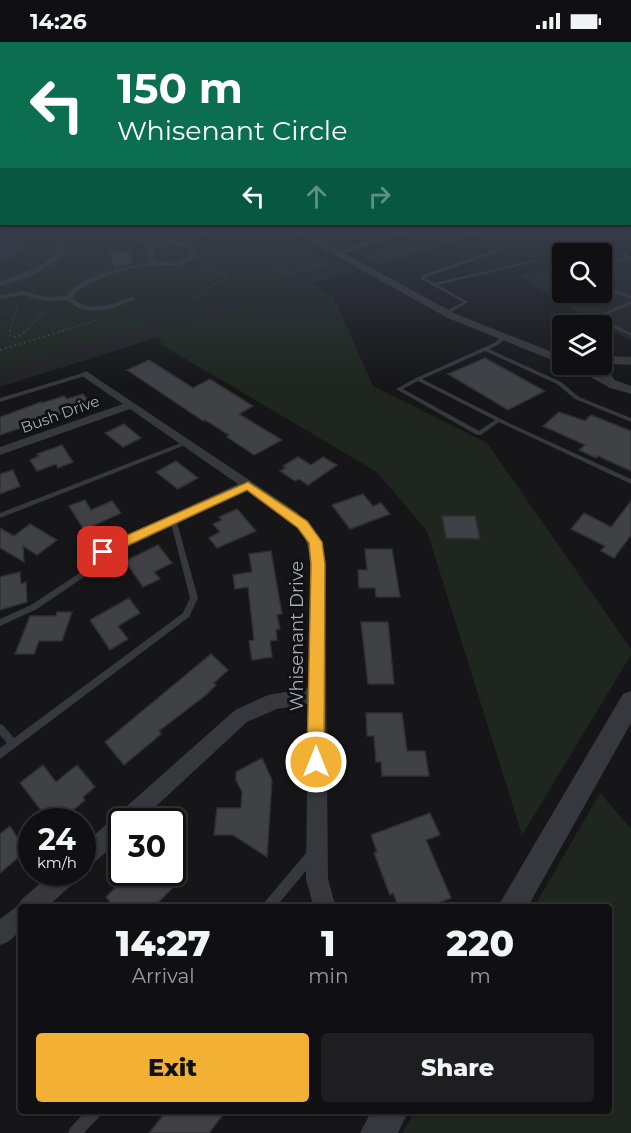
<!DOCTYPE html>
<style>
:root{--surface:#101012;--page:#1e1e20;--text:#f1f3f6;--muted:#9c9d9f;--line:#303032;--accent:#f2b134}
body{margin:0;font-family:Montserrat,sans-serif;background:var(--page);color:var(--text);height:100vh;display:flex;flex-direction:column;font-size:22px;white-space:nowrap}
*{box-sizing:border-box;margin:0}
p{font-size:20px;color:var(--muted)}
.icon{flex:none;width:33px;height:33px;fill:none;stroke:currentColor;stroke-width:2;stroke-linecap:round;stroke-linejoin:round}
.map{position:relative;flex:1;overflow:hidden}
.side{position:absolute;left:18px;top:862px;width:594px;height:210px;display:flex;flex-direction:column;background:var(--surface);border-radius:6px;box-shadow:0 2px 4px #0004,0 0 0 2px var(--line)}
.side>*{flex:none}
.guide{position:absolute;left:0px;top:0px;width:632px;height:183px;box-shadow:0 2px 4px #0004,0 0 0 2px var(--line);background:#0b6e4f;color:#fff;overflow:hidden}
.tools{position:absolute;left:552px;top:201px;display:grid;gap:12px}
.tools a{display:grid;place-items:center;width:60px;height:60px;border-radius:6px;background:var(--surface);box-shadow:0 2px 4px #0004,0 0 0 2px var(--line);font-size:30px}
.speed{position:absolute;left:18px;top:766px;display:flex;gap:12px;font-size:30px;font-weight:700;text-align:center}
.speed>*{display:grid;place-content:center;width:78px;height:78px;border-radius:50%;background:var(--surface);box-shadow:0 2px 4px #0004,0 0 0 2px var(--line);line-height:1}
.speed small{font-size:15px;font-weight:400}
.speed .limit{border:3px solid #111;border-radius:9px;background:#fff;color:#111}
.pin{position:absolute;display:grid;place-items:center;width:51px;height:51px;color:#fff;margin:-26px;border-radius:12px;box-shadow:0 3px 9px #0006}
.me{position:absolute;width:66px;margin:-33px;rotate:0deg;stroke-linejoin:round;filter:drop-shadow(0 0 4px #0008)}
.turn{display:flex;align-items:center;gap:21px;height:126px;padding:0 18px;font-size:27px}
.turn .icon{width:78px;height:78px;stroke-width:2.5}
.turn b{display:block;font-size:42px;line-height:51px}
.lanes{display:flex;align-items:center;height:57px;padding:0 18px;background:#0003;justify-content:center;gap:30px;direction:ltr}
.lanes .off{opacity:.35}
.eta{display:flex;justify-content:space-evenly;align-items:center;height:102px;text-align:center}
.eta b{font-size:36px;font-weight:800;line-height:42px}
.cta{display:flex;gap:12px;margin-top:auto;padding:12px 18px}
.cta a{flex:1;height:69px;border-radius:6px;background:var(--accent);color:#111;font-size:24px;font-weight:800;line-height:69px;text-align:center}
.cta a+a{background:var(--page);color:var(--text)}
.status{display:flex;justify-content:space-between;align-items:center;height:42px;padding:0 30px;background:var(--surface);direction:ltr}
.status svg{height:16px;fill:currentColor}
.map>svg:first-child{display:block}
.built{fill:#222225}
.green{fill:#1e261f}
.water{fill:#2c353c}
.building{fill:#404145;stroke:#303034;stroke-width:1.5}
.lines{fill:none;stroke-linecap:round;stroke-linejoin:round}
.path-far1{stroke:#3d3f44;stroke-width:1.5;stroke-dasharray:1.5 2;stroke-linecap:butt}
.path{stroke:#3d3f44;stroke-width:2;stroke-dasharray:2 3;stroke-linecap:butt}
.service{fill:#37383d;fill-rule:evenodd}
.pedestrian{fill:#37383d;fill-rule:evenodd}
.minor{fill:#37383d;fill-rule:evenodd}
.tertiary{fill:#37383d;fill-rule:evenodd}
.route{fill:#f2b134;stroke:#9d7322;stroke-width:1.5}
.labels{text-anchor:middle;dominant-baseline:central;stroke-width:6;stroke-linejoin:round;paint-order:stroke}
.far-street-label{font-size:15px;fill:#a8adb8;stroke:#111113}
.street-label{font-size:18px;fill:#a8adb8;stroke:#111113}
</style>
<div class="status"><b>14:26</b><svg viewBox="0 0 49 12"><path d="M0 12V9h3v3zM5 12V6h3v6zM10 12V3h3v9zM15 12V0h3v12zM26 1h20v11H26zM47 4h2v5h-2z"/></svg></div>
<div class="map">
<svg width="631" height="1091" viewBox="0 0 631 1091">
<rect width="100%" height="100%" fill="#161618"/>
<!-- built -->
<path class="built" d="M442,190H487L377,223L358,214Z
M631,214V298L592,279L520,234L562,226V250H602V219Z
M341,223L354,229L156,289L159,295L0,345V324Z"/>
<!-- green -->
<path class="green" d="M0,190H278L337,223L285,239L294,240L0,327Z
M313,241L334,255L373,344L487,401L631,607V613L522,793L427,489L377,430L162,303L156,289Z
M600,751L631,787V1091H402L415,1070H609V866L534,865Z"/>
<!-- water -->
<path class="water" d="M0,190H38L19,210L0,223Z"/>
<!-- building -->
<path class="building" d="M129,209L133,221L114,225L110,211Z
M485,316L523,337L545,349L508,368L448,332Z
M149,318L193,346L210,337L253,364L239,372L282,398L254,413L227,395L229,393L205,378L203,379L127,328Z
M83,352L91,362L0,393V375L41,360L42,361L64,354L67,357Z
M559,370L585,379L591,373L631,389V429L598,414L596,416L579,408L585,403L543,384Z
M124,382L141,396L123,405L105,391Z
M62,403L73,420L58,426L56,422L37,429L30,418L39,414L37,412Z
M298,415L311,423L323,415L337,423L308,443L299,437L295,439L280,429L286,426L283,424Z
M176,419L198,436L178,447L156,430Z
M13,428L20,444L0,452V432Z
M363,452L373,464L381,461L390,472L350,487L332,463Z
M85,458L91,468L112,459L121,471L84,488L69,464Z
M631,459V493L614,516L601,509L605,504L571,487L584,471L611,485Z
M237,467L256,489L217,506L209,496L220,490L213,482L222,478L219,475Z
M442,474H475L480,497L446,496Z
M30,482L57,498L37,513L23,504L24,520L0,506V486L14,494Z
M158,503L172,521L154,530L160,537L143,545L125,519Z
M365,507H392L400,555H376L375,546H359L358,528H367Z
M271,509L282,572L277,573L280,587L276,588L277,598L270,599L272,615L252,618L249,599L254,598L248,545L235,547L233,533L252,530L249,512Z
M20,530L21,542L26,540L27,560L0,568V535Z
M129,556L140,571L118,584L128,597L110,608L90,578Z
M57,570H72L62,599H39L34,612H15L30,574H56Z
M361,580H388L394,642H368Z
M211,612L228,628L214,641L216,643L206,653L159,689L161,692L124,723L105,700Z
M366,671H402L407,709H425L429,734H382L381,720H376L374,694H367Z
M262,716L272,738L267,815L233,793H214L217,766H241L242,750L236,738V730Z
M43,723L56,740L77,723L95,745L83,755L85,758L64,776L62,773L53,780H50L20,741Z
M430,771L440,793L426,798L451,856L426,866H421L420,861L409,866H399L393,851L390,853L374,811L377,810L371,793Z
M10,784L26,809L0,831V792Z
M130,831H187L153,866H114L106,855Z
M166,1070H225L209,1091H149Z"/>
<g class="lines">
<!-- path-far1 -->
<path class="path-far1" d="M229,196L282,230L289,232L330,220
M194,255L228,235L197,223
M0,272L4,265
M10,289L18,262
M25,289L47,266
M61,289L98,278L97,275"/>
<!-- path -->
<path class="path" d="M10,288L9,292L13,295L22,293L27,288
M0,308L66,288"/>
<!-- service -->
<path class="service" d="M504,205L507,206L424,236L434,241L536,218L538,219L438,243L468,260L448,272H444V270L463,260L421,237V235L423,233Z
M625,210L630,215V217L621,219L604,215L606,214L621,217L627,215L623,211Z
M562,223V228L556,225L557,224Z
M602,243L631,254V257L602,245Z
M631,259V262L599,276L631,291V294L593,276Z
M503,294L507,295L498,303L489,307L561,340L579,355L631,376V380L575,357L557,342L485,309L422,337L511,382L631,437V442L499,380L481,393H477L396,347L416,336L494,301ZM418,339L495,378L479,389L403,347Z
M86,330L89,332L88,333L0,360V356Z
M186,399L189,401L188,402L0,476V471Z
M171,475H175L176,477L198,556L189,575L0,717V706L7,701L0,693V682L3,683L14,696L183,571L190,556L170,477Z
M87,526L90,527L91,529L90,531L37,567L0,584V577L31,563Z
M311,809L315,810L316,814L315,818L275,866H262L263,862L307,810Z
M85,1070H101L99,1075L84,1091H68L70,1086Z"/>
<!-- pedestrian -->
<path class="pedestrian" d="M202,190L225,191L204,193L174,199L190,203L196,214C184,226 172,223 157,223C137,222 83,238 72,256C91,272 111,262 132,255L135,257L111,267L91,269L80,267L66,258L47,259L22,253L0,257V253L22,249L47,255L66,254C80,233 126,225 150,220L146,211L149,204L119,193V191L154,202ZM166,202L185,204L190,214L174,221L155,218L153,207Z"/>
<!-- minor -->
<path class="minor" d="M57,190H64L62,194L65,210C49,229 23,238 0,244V239C21,232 41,226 57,210L54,194Z
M399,190H410L339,213L332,211Z
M86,329L297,470L318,495L325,523L328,837L336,866H314L306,837L308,662L277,667L247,680L139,780H122V796L89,825L82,828V804L235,668L268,653L309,646C309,615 317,517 304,495C292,474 266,462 247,449L108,514L92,533H82L80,529L98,506L238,442L130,367L0,413V405L123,362L82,334L81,332Z
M52,831H79L76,839L46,866H21V888L8,900L0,903V877L19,863L21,858Z"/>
<!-- tertiary -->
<path class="tertiary" d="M293,190H305L456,272L562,314V322L448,276Z
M611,314L631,315V323L614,322L608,326V329L615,338L631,344V352L610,346L568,322H585L594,327L595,322H602V318Z
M631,649V681L527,866H497L623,652Z
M371,1070H408L398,1091H360Z"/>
</g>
<!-- sky -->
<linearGradient id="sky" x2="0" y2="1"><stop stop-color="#0c0c0d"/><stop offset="0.55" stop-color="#363c48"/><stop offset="1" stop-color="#363c48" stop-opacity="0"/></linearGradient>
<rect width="631" height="343" fill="url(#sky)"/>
<!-- route -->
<path class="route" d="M248,440L307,479L322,500L325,522L324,720L322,726L316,728L310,726L307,720L311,522L309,501L298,486L247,448L107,513H98L96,510L98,506Z"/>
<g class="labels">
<!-- far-street labels -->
<g class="far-street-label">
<text transform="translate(60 372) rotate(-20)">Bush Drive</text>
</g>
<!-- street labels -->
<g class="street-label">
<text transform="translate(297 594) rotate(-90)">Whisenant Drive</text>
</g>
</g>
</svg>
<div class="tools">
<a><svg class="icon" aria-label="search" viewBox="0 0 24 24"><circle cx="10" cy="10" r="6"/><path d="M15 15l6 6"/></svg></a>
<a><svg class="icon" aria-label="layers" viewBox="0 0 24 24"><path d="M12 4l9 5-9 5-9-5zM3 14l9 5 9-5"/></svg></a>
</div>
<div class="speed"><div>24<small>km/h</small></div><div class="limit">30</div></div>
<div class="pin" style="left:103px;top:510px;background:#d93025"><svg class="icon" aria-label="arrive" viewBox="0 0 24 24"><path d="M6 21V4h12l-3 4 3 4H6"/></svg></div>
<svg class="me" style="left:316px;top:720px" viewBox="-20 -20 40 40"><circle r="17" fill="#f2b134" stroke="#fff" stroke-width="3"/><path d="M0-11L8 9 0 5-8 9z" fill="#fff"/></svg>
<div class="guide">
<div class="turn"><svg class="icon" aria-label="left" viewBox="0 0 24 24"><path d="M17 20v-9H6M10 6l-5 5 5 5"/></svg><div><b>150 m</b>Whisenant Circle</div></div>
<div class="lanes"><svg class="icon" aria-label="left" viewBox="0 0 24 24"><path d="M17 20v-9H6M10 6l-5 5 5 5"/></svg><svg class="icon off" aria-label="ahead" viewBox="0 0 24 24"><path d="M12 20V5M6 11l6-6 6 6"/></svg><svg class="icon off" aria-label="right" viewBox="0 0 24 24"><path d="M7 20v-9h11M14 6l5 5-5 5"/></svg></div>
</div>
<section class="side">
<div class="eta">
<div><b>14:27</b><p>Arrival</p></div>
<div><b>1</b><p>min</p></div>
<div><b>220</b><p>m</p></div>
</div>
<div class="cta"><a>Exit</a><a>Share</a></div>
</section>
</div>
